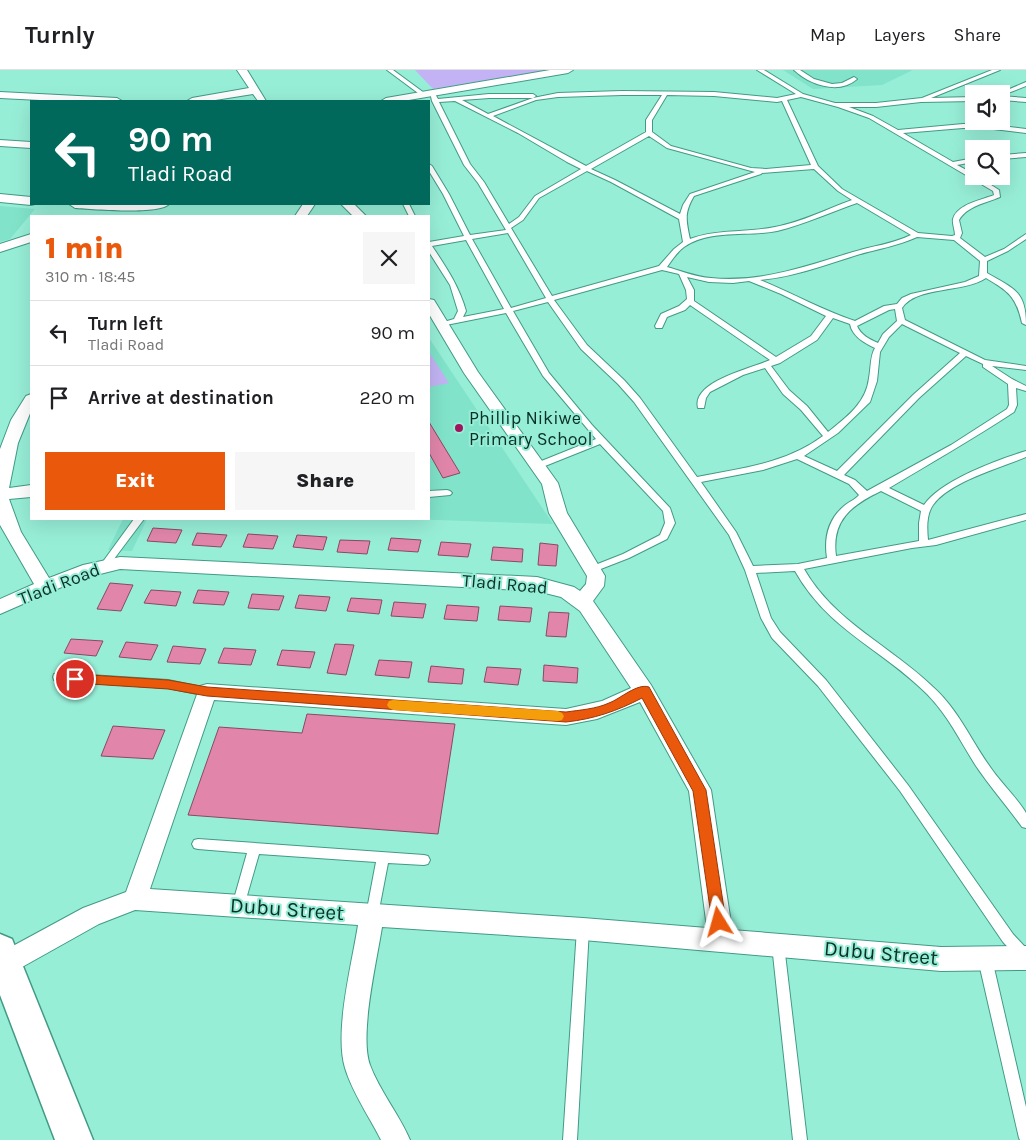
<!DOCTYPE html>
<meta charset="utf-8">
<style>
:root{--surface:#fff;--page:#f6f6f6;--text:#202124;--muted:#757577;--line:#e0e0e0;--accent:#ea580c}
body{margin:0;font-family:Karla,sans-serif;background:var(--page);color:var(--text);height:100vh;display:flex;flex-direction:column;font-size:19px;white-space:nowrap}
*{box-sizing:border-box;margin:0}
p{font-size:16px;color:var(--muted)}
.icon{flex:none;width:28px;height:28px;fill:none;stroke:currentColor;stroke-width:2;stroke-linecap:round;stroke-linejoin:round}
.map{position:relative;flex:1;overflow:hidden}
.panel{position:absolute;left:30px;top:145px;width:400px;height:305px;display:flex;flex-direction:column;background:var(--surface);border-radius:0px;box-shadow:0 5px 20px #0002}
.panel>*{flex:none}
.top-card{position:absolute;left:30px;top:30px;width:400px;height:105px;border-radius:0px;box-shadow:0 5px 20px #0002;background:#00695c;color:#fff;overflow:hidden}
.buttons{position:absolute;left:965px;top:15px;display:grid;gap:10px}
.buttons a{display:grid;place-items:center;width:45px;height:45px;border-radius:0px;background:var(--surface);box-shadow:0 5px 20px #0002;font-size:25px}
.pin{position:absolute;display:grid;place-items:center;width:42px;height:42px;color:#fff;margin:-21px;border:2px solid #fff;border-radius:50%;box-shadow:0 1px 5px #0007}
.me{position:absolute;width:55px;margin:-28px;rotate:352deg;stroke-linejoin:round;filter:drop-shadow(0 0 4px #0008)}
.turn{display:flex;align-items:center;gap:18px;height:105px;padding:0 15px;font-size:22px}
.turn .icon{width:65px;height:65px;stroke-width:2.5}
.turn b{display:block;font-size:35px;line-height:42px}
.round{display:grid;place-items:center;flex:none;width:52px;height:52px;border-radius:0px;background:var(--page)}
.head{display:flex;align-items:center;justify-content:space-between;height:85px;padding:0 15px}
h1{font-size:30px;font-weight:800;line-height:38px;color:var(--accent)}
.action{display:flex;gap:10px;margin-top:auto;padding:10px 15px}
.action a{flex:1;height:58px;border-radius:0px;background:var(--accent);color:#fff;font-size:20px;font-weight:800;line-height:58px;text-align:center}
.action a+a{background:var(--page);color:var(--text)}
ul{padding:0;list-style:none}
li{display:flex;align-items:center;gap:15px;height:65px;padding:0 15px;border-top:1px solid var(--line)}
li div{flex:1}
li b{display:block;font-size:19px}
li em{font-style:normal}
header{display:flex;align-items:center;gap:30px;box-sizing:border-box;height:70px;padding:0 25px;background:var(--surface);border-bottom:1px solid var(--line)}
header strong{font-size:24px}
nav{display:flex;gap:28px;margin-inline-start:auto;font-size:18px}
.map>svg:first-child{display:block}
.built{fill:#80e3ca}
.green{fill:#c3b3f4}
.building{fill:#e186aa;stroke:#894963}
.lines{fill:none;stroke-linecap:round;stroke-linejoin:round}
.lane-casing{stroke:#429a86;stroke-width:2}
.street-casing{stroke:#429a86;stroke-width:2}
.secondary-casing{stroke:#429a86;stroke-width:3}
.lane{fill:#fff;fill-rule:evenodd}
.street{fill:#fff;fill-rule:evenodd}
.secondary{fill:#fff;fill-rule:evenodd}
.route{fill:#ea580c;stroke:#983908}
.slow{fill:#f59e0b}
.poi-dot{fill:#a0145e;stroke:#97eed7;stroke-width:2}
.labels{text-anchor:middle;dominant-baseline:central;stroke-width:4;stroke-linejoin:round;paint-order:stroke}
.poi-label{font-size:18px;fill:#093027;stroke:#97eed7;text-anchor:start}
.street-label{font-size:18px;fill:#093027;stroke:#97eed7}
.near-street-label{font-size:21px;fill:#093027;stroke:#97eed7}
</style>
<header>
<strong>Turnly</strong>
<nav><a>Map</a><a>Layers</a><a>Share</a></nav>
</header>
<div class="map">
<svg width="1026" height="1070" viewBox="0 0 1026 1070">
<rect width="100%" height="100%" fill="#97eed7"/>
<!-- built -->
<path class="built" d="M783,0H913L882,15L813,19Z
M0,136L35,139L10,169L0,172Z
M429,268L553,454L408,449H429Z
M123,449H147L132,481L108,480Z"/>
<!-- green -->
<path class="green" d="M415,0H547L433,19Z
M429,282L449,313L429,317Z"/>
<!-- building -->
<path class="building" d="M429,352L460,403L443,408L429,383Z
M153,458L182,460L176,473L147,471Z
M197,463L227,465L221,477L192,475Z
M248,464L278,466L273,479L243,477Z
M297,465L327,467L323,480L293,477Z
M391,468L421,470L418,482L388,480Z
M340,470L370,471L367,484L337,482Z
M441,472L471,474L468,487L438,485Z
M540,473L558,475L556,496L538,495Z
M493,477L523,479L522,492L491,490Z
M110,513L133,515L121,541L97,539Z
M151,520L181,522L176,536L144,533Z
M198,520L229,522L224,535L193,533Z
M252,524L284,526L279,540L248,538Z
M299,525L330,527L326,541L295,538Z
M351,528L382,530L379,544L347,541Z
M394,532L426,534L423,548L391,546Z
M447,535L479,537L477,551L444,549Z
M500,536L532,538L530,552L498,550Z
M549,542L569,543L566,567L546,566Z
M71,569L103,571L96,586L64,583Z
M126,572L158,575L151,590L119,587Z
M335,574L354,575L346,605L327,603Z
M173,576L206,579L200,594L167,592Z
M224,578L256,580L251,595L218,593Z
M282,580L315,582L310,598L277,595Z
M379,590L412,592L409,608L375,605Z
M544,595L578,598L577,613L543,611Z
M431,596L464,599L462,614L428,612Z
M487,597L521,599L518,615L484,612Z
M307,644L455,654L438,764L188,745L219,657L302,663Z
M113,656L165,660L153,689L101,686Z"/>
<g class="lines">
<defs>
<path id="lane" d="M387,0H393L427,25L422,26Z
M757,0H764L803,24L835,33H876L922,28L992,0H1000L931,28L974,27V31L921,32L876,37H849L873,46L898,60L963,54H985L1026,59V63L985,58H963L903,63L953,92L974,88V92L957,95L974,104V106H977L999,120L1000,127C986,133 967,136 959,150L962,163L960,168L985,187L1004,179L1026,164V169L1008,181L987,191V203C1014,219 1026,221 1026,255L1022,253C1016,226 1008,221 986,208C964,223 916,216 902,238L905,250L985,290L1026,296V300L992,296L1012,309L1026,316V321L1016,318L1017,335L1014,342C973,369 931,393 889,418L924,435C940,411 999,389 1026,381V387C1000,398 949,412 933,435C926,445 927,459 928,470L1026,444V450L936,475L912,478L804,499C834,552 891,576 933,617C959,640 972,673 993,701C1000,711 1021,733 1026,743C1026,747 1026,754 1026,758L1022,757C1007,736 990,717 976,696C960,671 948,645 927,624C881,578 828,560 795,501L756,503L771,548L780,562L826,610L908,715L1013,864L1026,878V893L1021,891L1003,872L900,721L818,616L772,568L761,548L745,500L729,465L634,332L618,314L581,279L548,232L513,241L549,303L592,355L670,438L675,453L667,469L629,488L593,502L590,501L588,499L590,497L623,484L660,465L665,453L663,441L600,374L540,398H534L533,396L534,394L596,369L543,306L506,243L441,256L437,254L454,249L458,241L450,215L429,182V172L464,166L443,124L429,101V94L432,96L449,124L470,165L506,160L478,113L464,95L432,31L430,22H434L438,29L489,24H533L536,26L533,28H489L462,30L488,44L533,28L558,23L622,21L714,22L777,28L796,24ZM622,25H662L646,50V62L586,96L493,46L536,30L558,27ZM667,25L714,26L777,32L782,31L811,95L766,99L751,98L671,76L652,62V50ZM801,27L838,37L869,48L993,121L994,125C982,130 957,134 953,149C952,153 955,160 955,165L952,166L918,163L842,119L818,96L787,30ZM455,31L518,63L567,92L581,99L535,126L519,147L509,154L484,112L470,94L439,32ZM649,66L667,78L755,102L690,124L683,135L680,144L615,110L591,99ZM814,99L838,121L852,130C827,139 802,152 775,157C746,163 717,159 690,169C686,150 684,143 694,126L761,104L762,103ZM587,101L611,112L679,149L683,172L674,179L659,196L552,226L511,158L523,150L539,128ZM857,133L911,165C893,174 872,176 853,182C806,196 761,213 711,208C696,207 681,201 667,197C672,190 677,182 684,177C710,159 748,167 777,161C805,154 831,142 857,133ZM508,163L546,228L511,238L472,169ZM917,167L954,170L980,191L979,206L965,212L911,224L902,228L897,234L884,236L855,251C822,240 792,223 760,210C794,207 825,195 857,185C877,179 898,176 917,167ZM466,170L504,239L463,247L466,241C459,216 446,197 432,176ZM662,200L679,204L686,220L687,229L679,236L661,244L655,256L656,258H662L667,247L685,240L690,235L770,290C753,298 691,311 698,338H704L706,328L710,322L743,305L765,298L783,324L801,340L823,366C785,394 742,398 697,407L640,328L624,310L587,275L554,230ZM687,207L709,212L733,213L749,211L781,224L826,246L811,266L776,287L694,231V220ZM895,239L897,251L883,264L878,273C869,269 861,265 857,256L889,240ZM833,248L850,254C852,266 864,273 875,278C870,286 871,298 869,308C866,333 847,347 828,362L807,336L789,320L771,296L780,293L817,270ZM902,254L960,283L913,325L837,401L804,386L838,363L870,332L877,311L880,282L889,267ZM966,286L983,294V297L1008,314L1009,335L1007,339L951,375L867,421L855,410L844,405L919,328ZM797,389L849,414L859,425C855,430 848,432 843,437C828,450 824,469 827,488L798,494L753,496L736,462L701,412L763,400ZM881,421L921,441L919,453V471L836,486C831,450 852,435 881,421Z
M794,0H800L814,9L832,14L842,13L854,7L857,9C839,25 810,15 794,0Z
M1026,12V16L1003,25L998,24Z
M1001,26L1026,28V32L1001,30Z
M1026,83V87L1001,89V85Z
M403,134H409L415,146H409Z
M447,420L450,421L452,423L450,425L429,427V421Z
M134,449H144L108,497H102L100,495L102,493Z
M58,603L168,610L207,618L211,619L212,622L211,625L207,626L168,618L58,611L54,610L53,607L54,604Z
M198,769L424,785L428,786L430,790L428,794L424,795L388,793L378,845L376,849L372,851L368,849L366,845L376,792L259,784L244,836L242,840L238,842L234,840L232,836L247,783L198,779L194,778L192,774L194,770Z
M583,853L588,855L589,859L577,1070H563L577,859L578,855Z
M778,869L783,871L784,875L807,1070H793L772,875L773,871Z
M985,883L990,885L992,889L1026,1037V1070H1020L1019,1068L978,889L980,885Z"/>
<path id="street" d="M237,0H247L266,31H258L253,24L209,31H187L192,28L249,18Z
M550,0H573L568,3L403,31H381L386,28Z
M0,22L117,28L122,31H60L0,28Z
M0,70L31,72V78L0,76Z
M0,124L31,127V134H35L31,135L0,132Z
M69,134H169C159,145 92,139 75,138Z
M303,134H315L307,146H295Z
M341,134H354L366,146H353Z
M31,164V172L0,182V174Z
M429,229L434,230L478,302L558,413L567,443L605,506L604,516L593,531L651,615L711,720L732,860L941,877L1026,876V900L941,901L583,870L382,857C377,890 359,965 370,995C379,1020 399,1044 410,1070H381C370,1048 352,1022 345,998C334,961 352,894 358,855L135,840L99,854L15,901L6,905L0,902V883L83,838L126,822L200,616L207,614L566,639L602,631L631,618L580,541L561,527L537,521L120,499L80,509L0,544V529L34,514L0,455V379L11,350L26,326L31,324V341L18,373L9,418L31,415V427L9,429L21,462L49,508L83,495L120,487L537,507L574,517L580,521L586,514L587,506L549,443L542,414L464,303L429,244ZM214,630L566,655L597,649L640,632L689,721L707,858L583,848L150,819Z"/>
<path id="secondary" d="M0,864L12,869L93,1070H55L0,925Z"/>
</defs>
<!-- lane casing -->
<use href="#lane" class="lane-casing"/>
<!-- street casing -->
<use href="#street" class="street-casing"/>
<!-- secondary casing -->
<use href="#secondary" class="secondary-casing"/>
<!-- lane -->
<use href="#lane" class="lane"/>
<!-- street -->
<use href="#street" class="street"/>
<!-- secondary -->
<use href="#secondary" class="secondary"/>
</g>
<!-- route -->
<path class="route" d="M75,604L168,610L207,617L566,642C580,640 596,639 609,633C620,629 637,613 649,617L706,720L726,852L724,856L719,858L714,856L712,852L693,721L642,628C617,641 594,649 566,652L207,626L168,619L75,613L71,612L69,609L71,605Z"/>
<!-- slow -->
<path class="slow" d="M393,630L558,641L562,643L564,646L562,650L558,651L393,640L389,638L387,635L389,631Z"/>
<!-- markers -->
<circle class="poi-dot" cx="459" cy="358" r="5"/>
<g class="labels">
<!-- poi labels -->
<g class="poi-label">
<text x="469" y="348">Phillip Nikiwe<tspan x="469" dy="21">Primary School</tspan></text>
</g>
<!-- street labels -->
<g class="street-label">
<text transform="translate(59 514) rotate(-21)">Tladi Road</text>
<text transform="translate(505 514) rotate(5)">Tladi Road</text>
</g>
<!-- near-street labels -->
<g class="near-street-label">
<text transform="translate(287 839) rotate(4)">Dubu Street</text>
<text transform="translate(881 883) rotate(5)">Dubu Street</text>
</g>
</g>
</svg>
<div class="buttons">
<a><svg class="icon" aria-label="sound" viewBox="0 0 24 24"><path d="M4 9h4l5-4v14l-5-4H4zM17 9q2 3 0 6"/></svg></a>
<a><svg class="icon" aria-label="search" viewBox="0 0 24 24"><circle cx="10" cy="10" r="6"/><path d="M15 15l6 6"/></svg></a>
</div>
<div class="pin" style="left:75px;top:609px;background:#d93025"><svg class="icon" aria-label="arrive" viewBox="0 0 24 24"><path d="M6 21V4h12l-3 4 3 4H6"/></svg></div>
<svg class="me" style="left:719px;top:852px" viewBox="-20 -20 40 40"><path d="M0-17L14 15 0 8-14 15z" fill="#ea580c" stroke="#fff" stroke-width="4"/></svg>
<div class="top-card">
<div class="turn"><svg class="icon" aria-label="left" viewBox="0 0 24 24"><path d="M17 20v-9H6M10 6l-5 5 5 5"/></svg><div><b>90 m</b>Tladi Road</div></div>
</div>
<section class="panel">
<div class="head"><div><h1>1 min</h1><p>310 m · 18:45</p></div><a class="round"><svg class="icon" aria-label="close" viewBox="0 0 24 24"><path d="M6 6l12 12M18 6L6 18"/></svg></a></div>
<ul>
<li><svg class="icon" aria-label="left" viewBox="0 0 24 24"><path d="M17 20v-9H6M10 6l-5 5 5 5"/></svg><div><b>Turn left</b><p>Tladi Road</p></div><em>90 m</em></li>
<li><svg class="icon" aria-label="arrive" viewBox="0 0 24 24"><path d="M6 21V4h12l-3 4 3 4H6"/></svg><div><b>Arrive at destination</b></div><em>220 m</em></li>
</ul>
<div class="action"><a>Exit</a><a>Share</a></div>
</section>
</div>
